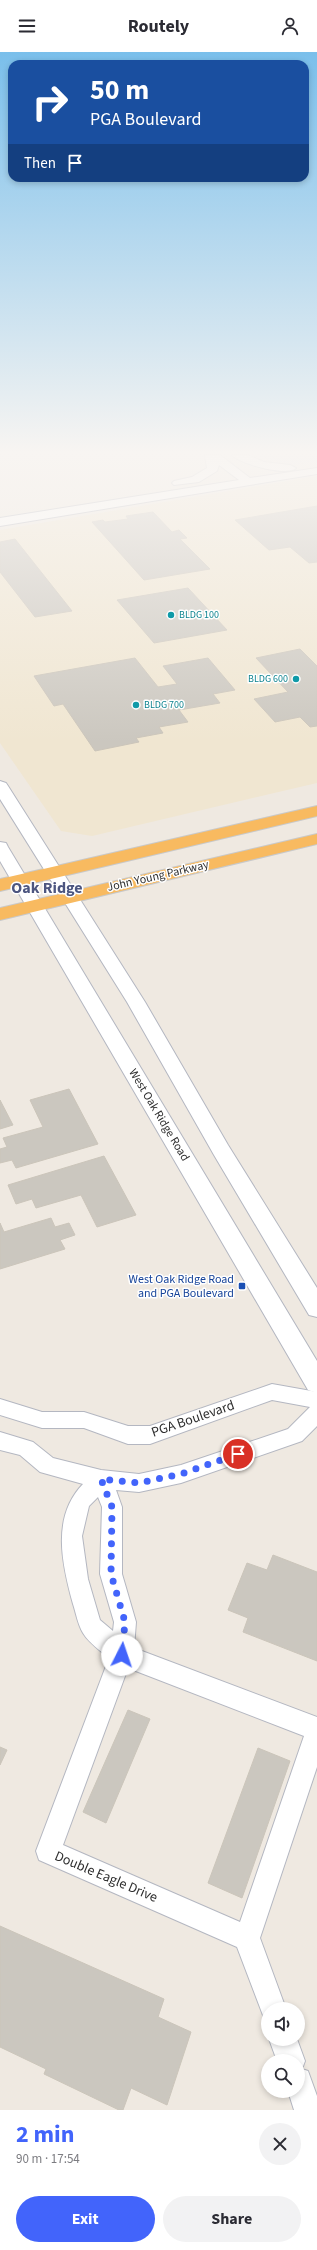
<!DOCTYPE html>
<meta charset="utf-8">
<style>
:root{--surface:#fff;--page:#f2f2f3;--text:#2b2b33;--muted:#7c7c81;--accent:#4264fb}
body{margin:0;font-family:"Source Sans 3",sans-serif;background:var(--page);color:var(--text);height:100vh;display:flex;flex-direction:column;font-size:15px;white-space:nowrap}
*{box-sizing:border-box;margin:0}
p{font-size:13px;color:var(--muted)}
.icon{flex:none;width:22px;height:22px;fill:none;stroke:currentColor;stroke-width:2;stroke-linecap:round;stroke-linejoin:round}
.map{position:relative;height:2058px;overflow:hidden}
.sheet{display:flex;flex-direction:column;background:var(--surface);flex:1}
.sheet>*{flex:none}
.hud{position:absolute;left:8px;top:8px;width:301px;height:122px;border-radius:12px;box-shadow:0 2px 6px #0003;background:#1a4fa0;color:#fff;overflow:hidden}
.controls{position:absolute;left:261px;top:1950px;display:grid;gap:8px}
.controls a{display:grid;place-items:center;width:44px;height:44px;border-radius:50%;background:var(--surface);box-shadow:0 2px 6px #0003;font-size:20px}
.pin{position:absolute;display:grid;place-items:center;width:34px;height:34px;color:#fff;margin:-17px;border:2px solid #fff;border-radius:50%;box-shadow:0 1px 4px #0007}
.me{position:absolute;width:44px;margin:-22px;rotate:4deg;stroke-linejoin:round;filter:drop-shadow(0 0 3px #0008)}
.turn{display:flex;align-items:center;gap:14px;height:84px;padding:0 16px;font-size:18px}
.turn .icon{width:52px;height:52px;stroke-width:2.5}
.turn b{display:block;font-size:28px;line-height:34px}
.then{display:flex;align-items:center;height:38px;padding:0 16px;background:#0003;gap:8px;font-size:15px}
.round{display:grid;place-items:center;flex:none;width:42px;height:42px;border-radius:21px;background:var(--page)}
.overview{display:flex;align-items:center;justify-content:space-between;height:68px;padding:0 16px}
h1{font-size:24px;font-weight:700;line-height:30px;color:var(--accent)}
.button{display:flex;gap:8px;margin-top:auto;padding:8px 16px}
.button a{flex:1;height:46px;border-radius:24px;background:var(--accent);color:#fff;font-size:16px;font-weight:700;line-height:46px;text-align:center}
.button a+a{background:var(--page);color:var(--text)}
header{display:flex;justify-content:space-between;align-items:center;height:52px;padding:0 16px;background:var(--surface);font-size:18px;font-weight:700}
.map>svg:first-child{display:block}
.industrial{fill:#e3e1e8}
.education{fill:#f0e6d1}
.building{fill:#cbc7bf;stroke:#cbc5ba}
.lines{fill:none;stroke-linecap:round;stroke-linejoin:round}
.minor-casing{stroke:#b4b7c1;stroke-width:2}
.tertiary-casing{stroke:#b4b7c1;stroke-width:2}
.trunk-casing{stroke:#c9c9c9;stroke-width:2}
.minor{fill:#fff;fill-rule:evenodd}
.tertiary{fill:#fff;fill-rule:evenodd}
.trunk{fill:#f8ba60;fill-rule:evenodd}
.route{stroke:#4264fb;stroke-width:7;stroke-dasharray:0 12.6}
.culture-dot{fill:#0f9aa8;stroke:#fff;stroke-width:1.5}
.transit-dot{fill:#1a4fb4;stroke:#fff;stroke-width:1.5}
.labels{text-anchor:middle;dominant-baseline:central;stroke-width:3;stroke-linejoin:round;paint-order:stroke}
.far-culture-label{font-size:10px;fill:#0d838f;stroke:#fff;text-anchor:start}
.street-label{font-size:12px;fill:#2e2e2e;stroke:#fff}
.transit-label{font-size:12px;fill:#164399;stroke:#fff;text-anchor:end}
.near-street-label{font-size:14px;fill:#2e2e2e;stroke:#fff}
.district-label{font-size:16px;font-weight:bold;fill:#4d5680;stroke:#fff}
</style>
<header><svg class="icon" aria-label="menu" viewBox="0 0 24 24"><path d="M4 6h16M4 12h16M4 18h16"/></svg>Routely<svg class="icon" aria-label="person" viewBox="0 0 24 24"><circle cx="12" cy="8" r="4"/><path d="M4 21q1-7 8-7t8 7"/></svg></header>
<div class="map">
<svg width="317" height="2058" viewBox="0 0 317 2058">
<rect width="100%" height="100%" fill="#efe9e1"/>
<!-- industrial -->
<path class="industrial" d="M253,403H317V411L287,412Z"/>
<!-- education -->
<path class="education" d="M317,424V731L92,784L61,779L0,691V478Z"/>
<!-- building -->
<path class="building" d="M317,454V510L309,511L290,495L269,498L235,468Z
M153,460L172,480L179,478L187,486L180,487L210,517L144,528L92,470L103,468L105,470L128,467L126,464Z
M15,487L72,559L35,565L0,520V490Z
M188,536L227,578L154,591L117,548Z
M300,597L317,614V674L310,675L300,665L275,670L254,647L288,640L256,606Z
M135,606L158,635L177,632L163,614L208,606L235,638L213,642L220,651L179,658L188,670L159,675L163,681L136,686L139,690L95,699L63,652L54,654L34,624Z
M69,1037L98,1092L16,1116L12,1108L0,1111V1097L7,1095L3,1086L43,1075L30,1048Z
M0,1048L13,1073L0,1077Z
M104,1104L136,1163L97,1175L81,1143L36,1156L32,1147L16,1152L8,1133Z
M51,1166L55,1175L69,1171L75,1183L60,1188L65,1197L0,1217V1171L4,1180Z
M273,1503L317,1520V1609L243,1580L248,1566L228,1558L247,1511L267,1518Z
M128,1658L150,1667L106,1771L83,1760Z
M0,1695L7,1698L0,1713Z
M258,1696L290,1709L242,1846L208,1831Z
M0,1874L164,1947L158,1965L191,1980L167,2053L131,2036L123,2058H119L44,2022L46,2017L0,1995Z"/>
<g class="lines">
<defs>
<path id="minor" d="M272,1332L317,1340V1374L302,1389L181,1431L139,1440L116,1438L122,1455V1522L136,1570L134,1596L317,1665V1715L260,1886L286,1957H268V1968L264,1966L237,1895L39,1808L36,1799L109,1606C101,1599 89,1591 83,1581C78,1573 76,1561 73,1552C62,1512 51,1465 83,1432L40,1420L20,1403L0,1398V1380L33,1390L53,1406L101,1418L139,1422L181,1413L288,1377L310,1355L272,1348L150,1392H128L84,1376H42L0,1363V1347L42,1360H84L128,1374H150ZM98,1445L102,1455L100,1522L114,1570L113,1579L100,1568L88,1527L82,1484L89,1454ZM128,1616L304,1684L240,1870L63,1793Z
M269,1987H297L305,2009L302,2017L308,2019L317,2044V2058H294L288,2039H298V2009H277Z"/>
<path id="tertiary" d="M205,403H220L250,426L317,416V422L0,474V466L239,428L219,413L217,419L199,430L174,433L172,431L174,429L192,425L207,416Z
M232,403H248L264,410L290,413L296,416C288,425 240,412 232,403Z
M0,729L6,731L8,734L145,950L228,1093L317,1236V1265L309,1263L214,1103L127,950L0,747Z
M0,790L6,791L8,795L317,1309V1341L308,1338L0,809Z"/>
<path id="trunk" d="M317,754V764L0,839V827Z
M317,782V792L0,868V856Z"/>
</defs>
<!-- minor casing -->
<use href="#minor" class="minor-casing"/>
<!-- tertiary casing -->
<use href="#tertiary" class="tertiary-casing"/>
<!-- trunk casing -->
<use href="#trunk" class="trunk-casing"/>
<!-- minor -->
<use href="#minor" class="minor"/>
<!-- tertiary -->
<use href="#tertiary" class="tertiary"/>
<!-- trunk -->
<use href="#trunk" class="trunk"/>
</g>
<!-- sky -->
<linearGradient id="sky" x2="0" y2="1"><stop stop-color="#7abfeb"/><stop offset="0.58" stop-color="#f8f5f2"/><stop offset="1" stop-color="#f8f5f2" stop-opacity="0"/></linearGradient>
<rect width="317" height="691" fill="url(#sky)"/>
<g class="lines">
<!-- route -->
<path class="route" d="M122,1603L125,1570L111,1522L112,1455L101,1427L139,1431L181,1422L238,1402"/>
</g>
<!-- markers -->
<g class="culture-dot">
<circle cx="171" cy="563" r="4"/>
<circle cx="296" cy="627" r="4"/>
<circle cx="136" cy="653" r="4"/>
</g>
<rect class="transit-dot" x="238" y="1230" width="8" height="8" rx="2"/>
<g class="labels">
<!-- far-culture labels -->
<g class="far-culture-label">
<text x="179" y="563">BLDG 100</text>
<text x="288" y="627" text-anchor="end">BLDG 600</text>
<text x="144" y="653">BLDG 700</text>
</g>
<!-- street labels -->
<g class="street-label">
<text transform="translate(158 824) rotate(-13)">John Young Parkway</text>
<text transform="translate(159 1063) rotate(59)">West Oak Ridge Road</text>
</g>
<!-- transit labels -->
<g class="transit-label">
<text x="234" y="1227">West Oak Ridge Road<tspan x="234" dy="14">and PGA Boulevard</tspan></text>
</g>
<!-- near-street labels -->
<g class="near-street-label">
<text transform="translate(193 1367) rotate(-19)">PGA Boulevard</text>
<text transform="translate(106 1825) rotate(23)">Double Eagle Drive</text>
</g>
<!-- district labels -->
<g class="district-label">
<text x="47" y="836">Oak Ridge</text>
</g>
</g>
</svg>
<div class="controls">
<a><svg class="icon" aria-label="sound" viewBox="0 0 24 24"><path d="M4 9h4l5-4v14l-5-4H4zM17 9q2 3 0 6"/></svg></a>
<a><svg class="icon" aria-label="search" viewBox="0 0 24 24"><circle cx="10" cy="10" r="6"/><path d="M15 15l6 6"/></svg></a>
</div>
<div class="pin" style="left:238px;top:1402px;background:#d93025"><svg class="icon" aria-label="arrive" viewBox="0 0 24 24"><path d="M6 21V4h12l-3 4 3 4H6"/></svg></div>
<svg class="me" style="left:122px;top:1603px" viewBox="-20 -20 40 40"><circle r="19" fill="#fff"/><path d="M0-13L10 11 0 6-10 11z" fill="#4264fb"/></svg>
<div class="hud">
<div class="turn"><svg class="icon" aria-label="right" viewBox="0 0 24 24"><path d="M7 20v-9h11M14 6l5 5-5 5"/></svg><div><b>50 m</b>PGA Boulevard</div></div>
<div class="then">Then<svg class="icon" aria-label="arrive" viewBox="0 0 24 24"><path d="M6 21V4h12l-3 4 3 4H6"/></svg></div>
</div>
</div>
<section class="sheet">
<div class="overview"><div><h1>2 min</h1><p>90 m · 17:54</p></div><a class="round"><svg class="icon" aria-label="close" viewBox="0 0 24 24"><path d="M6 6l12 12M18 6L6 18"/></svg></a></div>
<div class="button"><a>Exit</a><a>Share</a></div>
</section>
